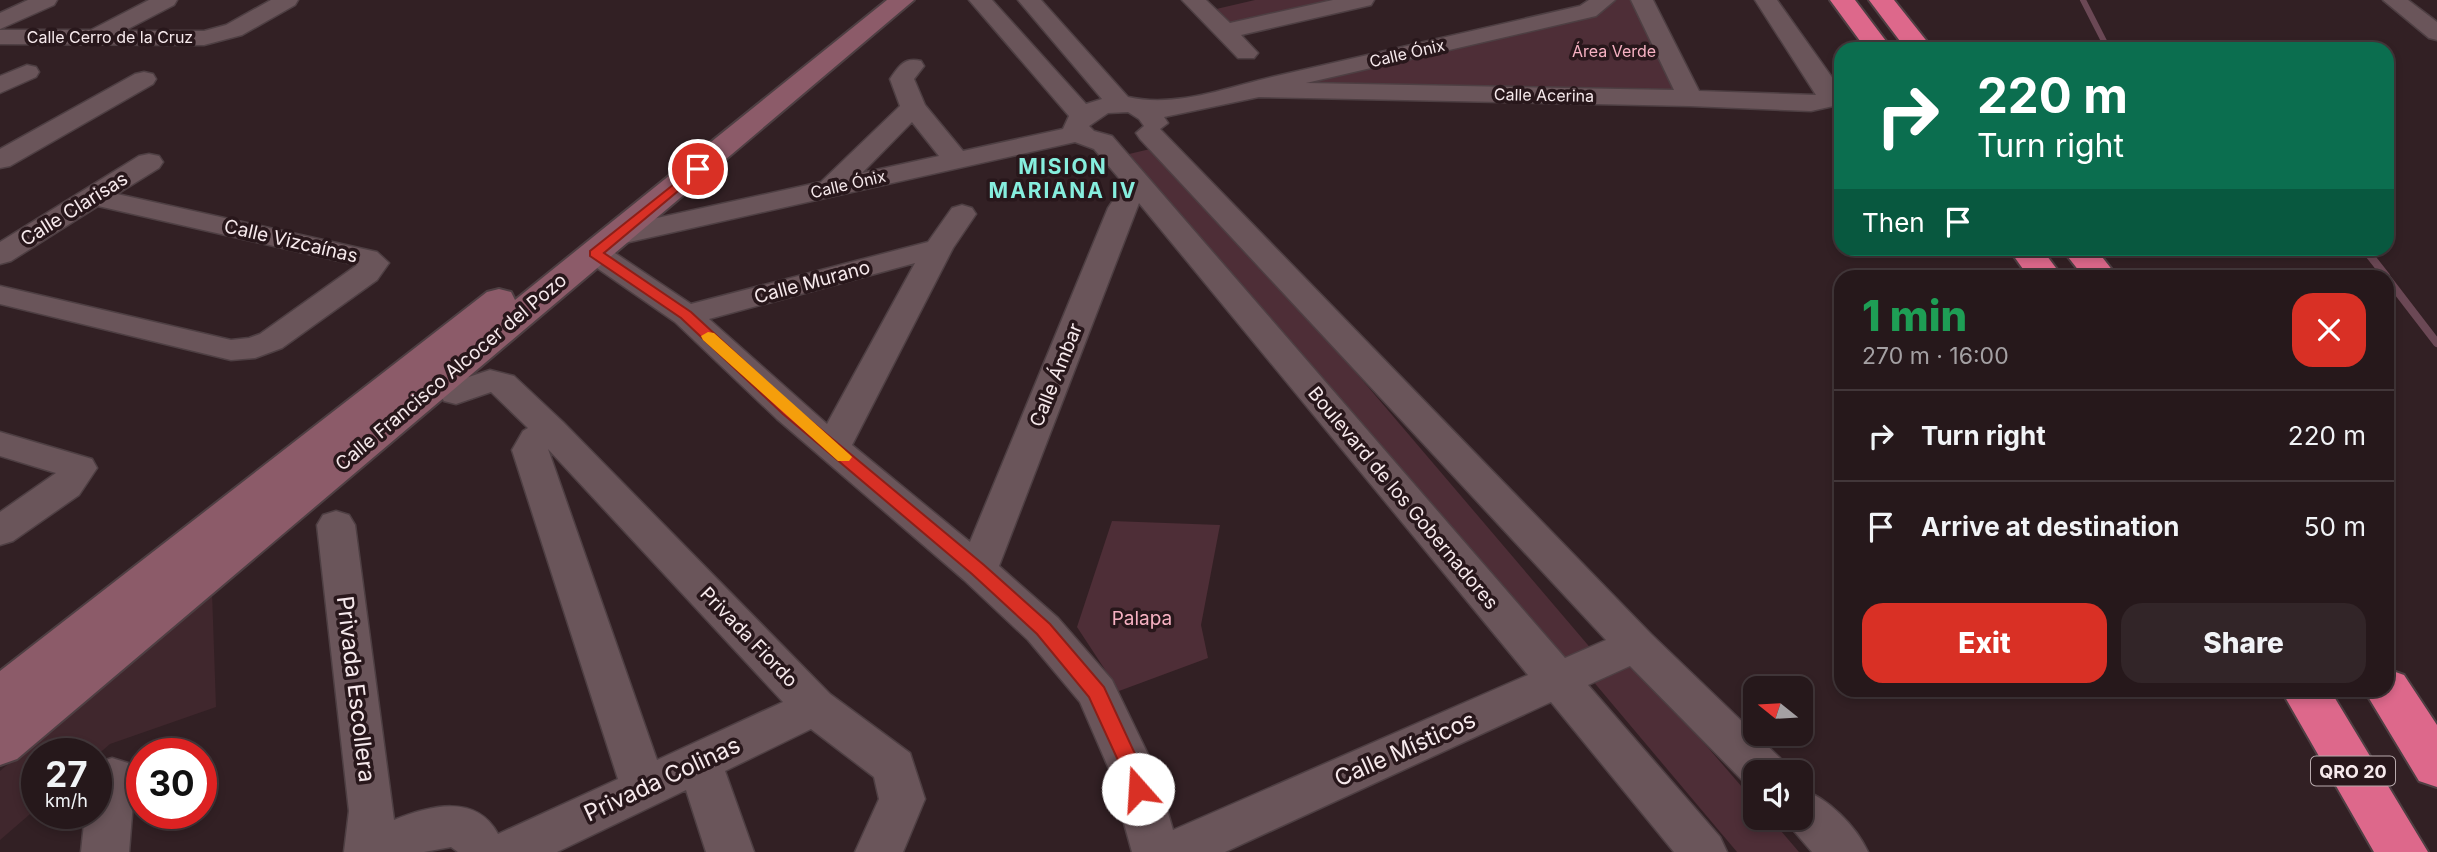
<!DOCTYPE html>
<meta charset="utf-8">
<style>
:root{--surface:#26181b;--page:#322528;--text:#f1f3f6;--muted:#a4a0a3;--line:#42373a;--accent:#d93025}
body{margin:0;font-family:Inter,sans-serif;background:var(--page);color:var(--text);height:100vh;display:flex;flex-direction:column;font-size:26px;white-space:nowrap}
*{box-sizing:border-box;margin:0}
p{font-size:23px;color:var(--muted)}
.icon{flex:none;width:38px;height:38px;fill:none;stroke:currentColor;stroke-width:2;stroke-linecap:round;stroke-linejoin:round}
.map{position:relative;flex:1;overflow:hidden}
.details{position:absolute;left:1834px;top:270px;width:560px;height:427px;display:flex;flex-direction:column;background:var(--surface);border-radius:21px;box-shadow:0 4px 10px #0003,0 0 0 2px var(--line)}
.details>*{flex:none}
.guide{position:absolute;left:1834px;top:42px;width:560px;height:214px;border-radius:21px;box-shadow:0 4px 10px #0003,0 0 0 2px var(--line);background:#0b6e4f;color:#fff;overflow:hidden}
.needle{width:46px;rotate:288deg}
.fabs{position:absolute;left:1743px;top:676px;display:grid;gap:14px}
.fabs a{display:grid;place-items:center;width:70px;height:70px;border-radius:14px;background:var(--surface);box-shadow:0 4px 10px #0003,0 0 0 2px var(--line);font-size:35px}
.speed{position:absolute;left:21px;top:738px;display:flex;gap:14px;font-size:35px;font-weight:700;text-align:center}
.speed>*{display:grid;place-content:center;width:91px;height:91px;border-radius:50%;background:var(--surface);box-shadow:0 4px 10px #0003,0 0 0 2px var(--line);line-height:1}
.speed small{font-size:18px;font-weight:400}
.speed .limit{border:10px solid #d22;background:#fff;color:#111}
.pin{position:absolute;display:grid;place-items:center;width:60px;height:60px;color:#fff;margin:-30px;border:4px solid #fff;border-radius:50%;box-shadow:0 2px 7px #0007}
.me{position:absolute;width:77px;margin:-38px;rotate:341deg;stroke-linejoin:round;filter:drop-shadow(0 0 5px #0008)}
.turn{display:flex;align-items:center;gap:24px;height:147px;padding:0 28px;font-size:32px}
.turn .icon{width:91px;height:91px;stroke-width:2.5}
.turn b{display:block;font-size:49px;line-height:60px}
.then{display:flex;align-items:center;height:66px;padding:0 28px;background:#0003;gap:14px;font-size:26px}
.round{display:grid;place-items:center;flex:none;width:74px;height:74px;border-radius:21px;background:var(--page)}
.summary{display:flex;align-items:center;justify-content:space-between;height:119px;padding:0 28px}
h1{font-size:42px;font-weight:800;line-height:52px;color:#1e9e55}
.primary-button{display:flex;gap:14px;margin-top:auto;padding:14px 28px}
.primary-button a{flex:1;height:80px;border-radius:21px;background:var(--accent);color:#fff;font-size:28px;font-weight:800;line-height:80px;text-align:center}
.primary-button a+a{background:var(--page);color:var(--text)}
ul{padding:0;list-style:none}
li{display:flex;align-items:center;gap:21px;height:91px;padding:0 28px;border-top:2px solid var(--line)}
li div{flex:1}
li b{display:block;font-size:26px}
li em{font-style:normal}
.map>svg:first-child{display:block}
.built{fill:#40272d}
.green{fill:#4e2e37}
.lines{fill:none;stroke-linecap:round;stroke-linejoin:round}
.stream-far1{stroke:#6b4855;stroke-width:6}
.stream{stroke:#6b4855;stroke-width:8}
.street-casing{stroke:#4e3f43;stroke-width:3}
.secondary-casing{stroke:#4e3f43;stroke-width:4}
.highway-casing{stroke:#4e3f43;stroke-width:4}
.street{fill:#6a555a;fill-rule:evenodd}
.secondary{fill:#8c5b69;fill-rule:evenodd}
.highway{fill:#dd688b;fill-rule:evenodd}
.route{fill:#d93025;stroke:#8d1f18;stroke-width:2}
.slow{fill:#f59e0b}
.labels{text-anchor:middle;dominant-baseline:central;stroke-width:7;stroke-linejoin:round;paint-order:stroke}
.far-street-label{font-size:16px;fill:#f6e9ec;stroke:#28171b}
.far-park-label{font-size:16px;fill:#f6b1c2;stroke:#28171b}
.shield{fill:#28171b;stroke:#b8aaad;stroke-width:2}
.shield-label{font-size:18px;font-weight:bold;fill:#f6e9ec}
.street-label{font-size:19px;fill:#f6e9ec;stroke:#28171b}
.park-label{font-size:19px;fill:#f6b1c2;stroke:#28171b}
.far-district-label{font-size:21px;font-weight:bold;letter-spacing:2px;fill:#86eede;stroke:#28171b}
.near-street-label{font-size:23px;fill:#f6e9ec;stroke:#28171b}
</style>
<div class="map">
<svg width="2437" height="852" viewBox="0 0 2437 852">
<rect width="100%" height="100%" fill="#322024"/>
<!-- built -->
<path class="built" d="M212,592L216,707L110,744L96,756L37,754V808L0,840V771Z"/>
<!-- green -->
<path class="green" d="M1255,0H1344L1226,25L1212,10Z
M1612,0H1637L1686,96L1320,86L1317,79Z
M1163,146L1599,658L1556,676L1129,154Z
M1112,521L1220,525L1201,625L1208,658L1119,691L1077,627Z
M1628,655L1755,802V817H1769L1799,852H1737L1587,674Z"/>
<g class="lines">
<!-- stream-far1 -->
<path class="stream-far1" d="M2083,0L2108,49"/>
<!-- stream -->
<path class="stream" d="M2364,248L2386,276
M2387,278L2437,343"/>
<defs>
<path id="street" d="M28,0H57L54,5L0,29V13Z
M149,0H177L174,5L124,31H204L226,25L271,0H298L295,5L242,35L204,45L0,44V30H91Z
M969,0H992L1086,104L1102,99L1018,0H1041L1128,97C1176,108 1225,88 1272,77L1580,6L1589,0H1615L1596,16L1306,83L1674,90L1631,0H1653L1699,91L1816,95L1755,0H1777L1841,90V101L1838,105L1811,111L1690,106L1259,97L1164,117L1168,123L1160,129L1651,634L1780,758L1787,772H1755V788L1748,786L1630,666L1588,685L1720,837L1727,852H1674L1551,702L1225,852H1132L1109,769L1080,702L1028,640L964,580L777,419L675,322L584,259L580,253L584,247L595,244L606,247L691,304L928,242L952,208L962,205L972,208L976,214L953,248L852,445L970,542L1108,208L1124,184L1094,149L1075,142L616,245L606,242L601,236L606,230L616,227L821,182L900,106L890,79C899,66 904,57 921,61L924,66L914,79L925,105L963,151L1063,129L1069,116ZM1128,112L1139,119L1144,126L1136,133L1140,139L1606,640L1565,658L1112,136L1094,131L1089,126L1108,113ZM912,122L939,156L862,173ZM1139,203L1528,675L1173,830L1155,769L1112,680L1058,618L999,566ZM915,263L827,424L709,319Z
M1182,0H1206L1230,23L1333,0H1374L1371,5L1241,35L1258,53L1254,58H1238Z
M2383,0H2408L2437,22V40L2429,38Z
M27,65L36,67L39,72L36,77L0,93V76Z
M144,72L153,74L156,79L153,84L10,166L0,168V149L135,74Z
M149,154L159,156L163,162L159,168L117,194L377,252L389,263L377,280L282,348L255,358L231,360L0,304V286L231,340L249,338L260,334L357,265L98,206L11,261L0,264V242L139,156Z
M490,370L514,376L563,422L830,694L910,753L925,799L903,852H855L879,799L874,777L811,729L725,771L754,852H706L686,790L557,852H458L451,847L424,852H344L349,811L317,525L323,515L336,511L349,515L355,525L394,820C429,806 476,793 498,834L618,779L512,450L523,431L528,428L491,392L456,404L444,401L439,393L444,385ZM548,449L783,702L657,760Z
M0,432L92,459L97,468L79,495L13,541L0,545V512L56,473L0,456Z
M112,758L128,763L135,777L129,852H81L85,814H96V763Z
M1801,789C1828,798 1856,826 1868,852H1812L1782,817H1801Z"/>
<path id="secondary" d="M887,0H914L17,759L0,765V671L487,292L499,289L511,292L515,300Z"/>
<path id="highway" d="M1830,0H1855L1892,49H1866Z
M1869,0H1894L1933,49H1906Z
M2008,248H2041L2062,276H2028Z
M2061,248H2095L2117,276H2083Z
M2387,669L2404,675L2437,725V787L2419,781L2364,690H2387Z
M2281,690H2330L2428,852H2374Z"/>
</defs>
<!-- street casing -->
<use href="#street" class="street-casing"/>
<!-- secondary casing -->
<use href="#secondary" class="secondary-casing"/>
<!-- highway casing -->
<use href="#highway" class="highway-casing"/>
<!-- street -->
<use href="#street" class="street"/>
<!-- secondary -->
<use href="#secondary" class="secondary"/>
<!-- highway -->
<use href="#highway" class="highway"/>
</g>
<!-- route -->
<path class="route" d="M698,165L702,166V171L604,253L691,312L794,407L984,565L1050,624L1104,687L1142,769L1148,789L1145,796L1138,798L1131,796L1122,769L1089,697L1037,634L972,574L783,414L681,318L590,256V251Z"/>
<!-- slow -->
<path class="slow" d="M708,332L714,333L849,454L852,457L849,461H838L703,340L701,336Z"/>
<g class="labels">
<!-- far-street labels -->
<g class="far-street-label">
<text x="110" y="37">Calle Cerro de la Cruz</text>
<text transform="translate(1407 53) rotate(-13)">Calle Ónix</text>
<text transform="translate(1544 95) rotate(1)">Calle Acerina</text>
<text transform="translate(848 184) rotate(-13)">Calle Ónix</text>
</g>
<!-- far-park labels -->
<g class="far-park-label">
<text x="1614" y="51">Área Verde</text>
</g>
<!-- shield labels -->
<rect class="shield" x="2311" y="756.5" width="84" height="29" rx="5"/>
<g class="shield-label">
<text x="2353" y="771">QRO 20</text>
</g>
<!-- street labels -->
<g class="street-label">
<text transform="translate(74 209) rotate(-32)">Calle Clarisas</text>
<text transform="translate(291 241) rotate(13)">Calle Vizcaínas</text>
<text transform="translate(812 282) rotate(-15)">Calle Murano</text>
<text transform="translate(451 372) rotate(-40)">Calle Francisco Alcocer del Pozo</text>
<text transform="translate(1056 375) rotate(-68)">Calle Ámbar</text>
<text transform="translate(1403 498) rotate(50)">Boulevard de los Gobernadores</text>
<text transform="translate(749 637) rotate(46)">Privada Fiordo</text>
</g>
<!-- park labels -->
<g class="park-label">
<text x="1142" y="618">Palapa</text>
</g>
<!-- far-district labels -->
<g class="far-district-label">
<text x="1063" y="166">MISION<tspan x="1063" dy="24">MARIANA IV</tspan></text>
</g>
<!-- near-street labels -->
<g class="near-street-label">
<text transform="translate(356 689) rotate(83)">Privada Escollera</text>
<text transform="translate(1405 749) rotate(-24)">Calle Místicos</text>
<text transform="translate(662 779) rotate(-25)">Privada Colinas</text>
</g>
</g>
</svg>
<div class="fabs">
<a><svg class="needle" viewBox="-14 -14 28 28"><path d="M0-13l5 13h-10z" fill="#e53935"/><path d="M0 13l5-13h-10z" fill="#a4a0a3"/></svg></a>
<a><svg class="icon" aria-label="sound" viewBox="0 0 24 24"><path d="M4 9h4l5-4v14l-5-4H4zM17 9q2 3 0 6"/></svg></a>
</div>
<div class="speed"><div>27<small>km/h</small></div><div class="limit">30</div></div>
<div class="pin" style="left:698px;top:169px;background:#d93025"><svg class="icon" aria-label="arrive" viewBox="0 0 24 24"><path d="M6 21V4h12l-3 4 3 4H6"/></svg></div>
<svg class="me" style="left:1138px;top:789px" viewBox="-20 -20 40 40"><circle r="19" fill="#fff"/><path d="M0-13L10 11 0 6-10 11z" fill="#d93025"/></svg>
<div class="guide">
<div class="turn"><svg class="icon" aria-label="right" viewBox="0 0 24 24"><path d="M7 20v-9h11M14 6l5 5-5 5"/></svg><div><b>220 m</b>Turn right</div></div>
<div class="then">Then<svg class="icon" aria-label="arrive" viewBox="0 0 24 24"><path d="M6 21V4h12l-3 4 3 4H6"/></svg></div>
</div>
<section class="details">
<div class="summary"><div><h1>1 min</h1><p>270 m · 16:00</p></div><a class="round" style="background:#d93025;color:#fff"><svg class="icon" aria-label="close" viewBox="0 0 24 24"><path d="M6 6l12 12M18 6L6 18"/></svg></a></div>
<ul>
<li><svg class="icon" aria-label="right" viewBox="0 0 24 24"><path d="M7 20v-9h11M14 6l5 5-5 5"/></svg><div><b>Turn right</b></div><em>220 m</em></li>
<li><svg class="icon" aria-label="arrive" viewBox="0 0 24 24"><path d="M6 21V4h12l-3 4 3 4H6"/></svg><div><b>Arrive at destination</b></div><em>50 m</em></li>
</ul>
<div class="primary-button"><a>Exit</a><a>Share</a></div>
</section>
</div>
